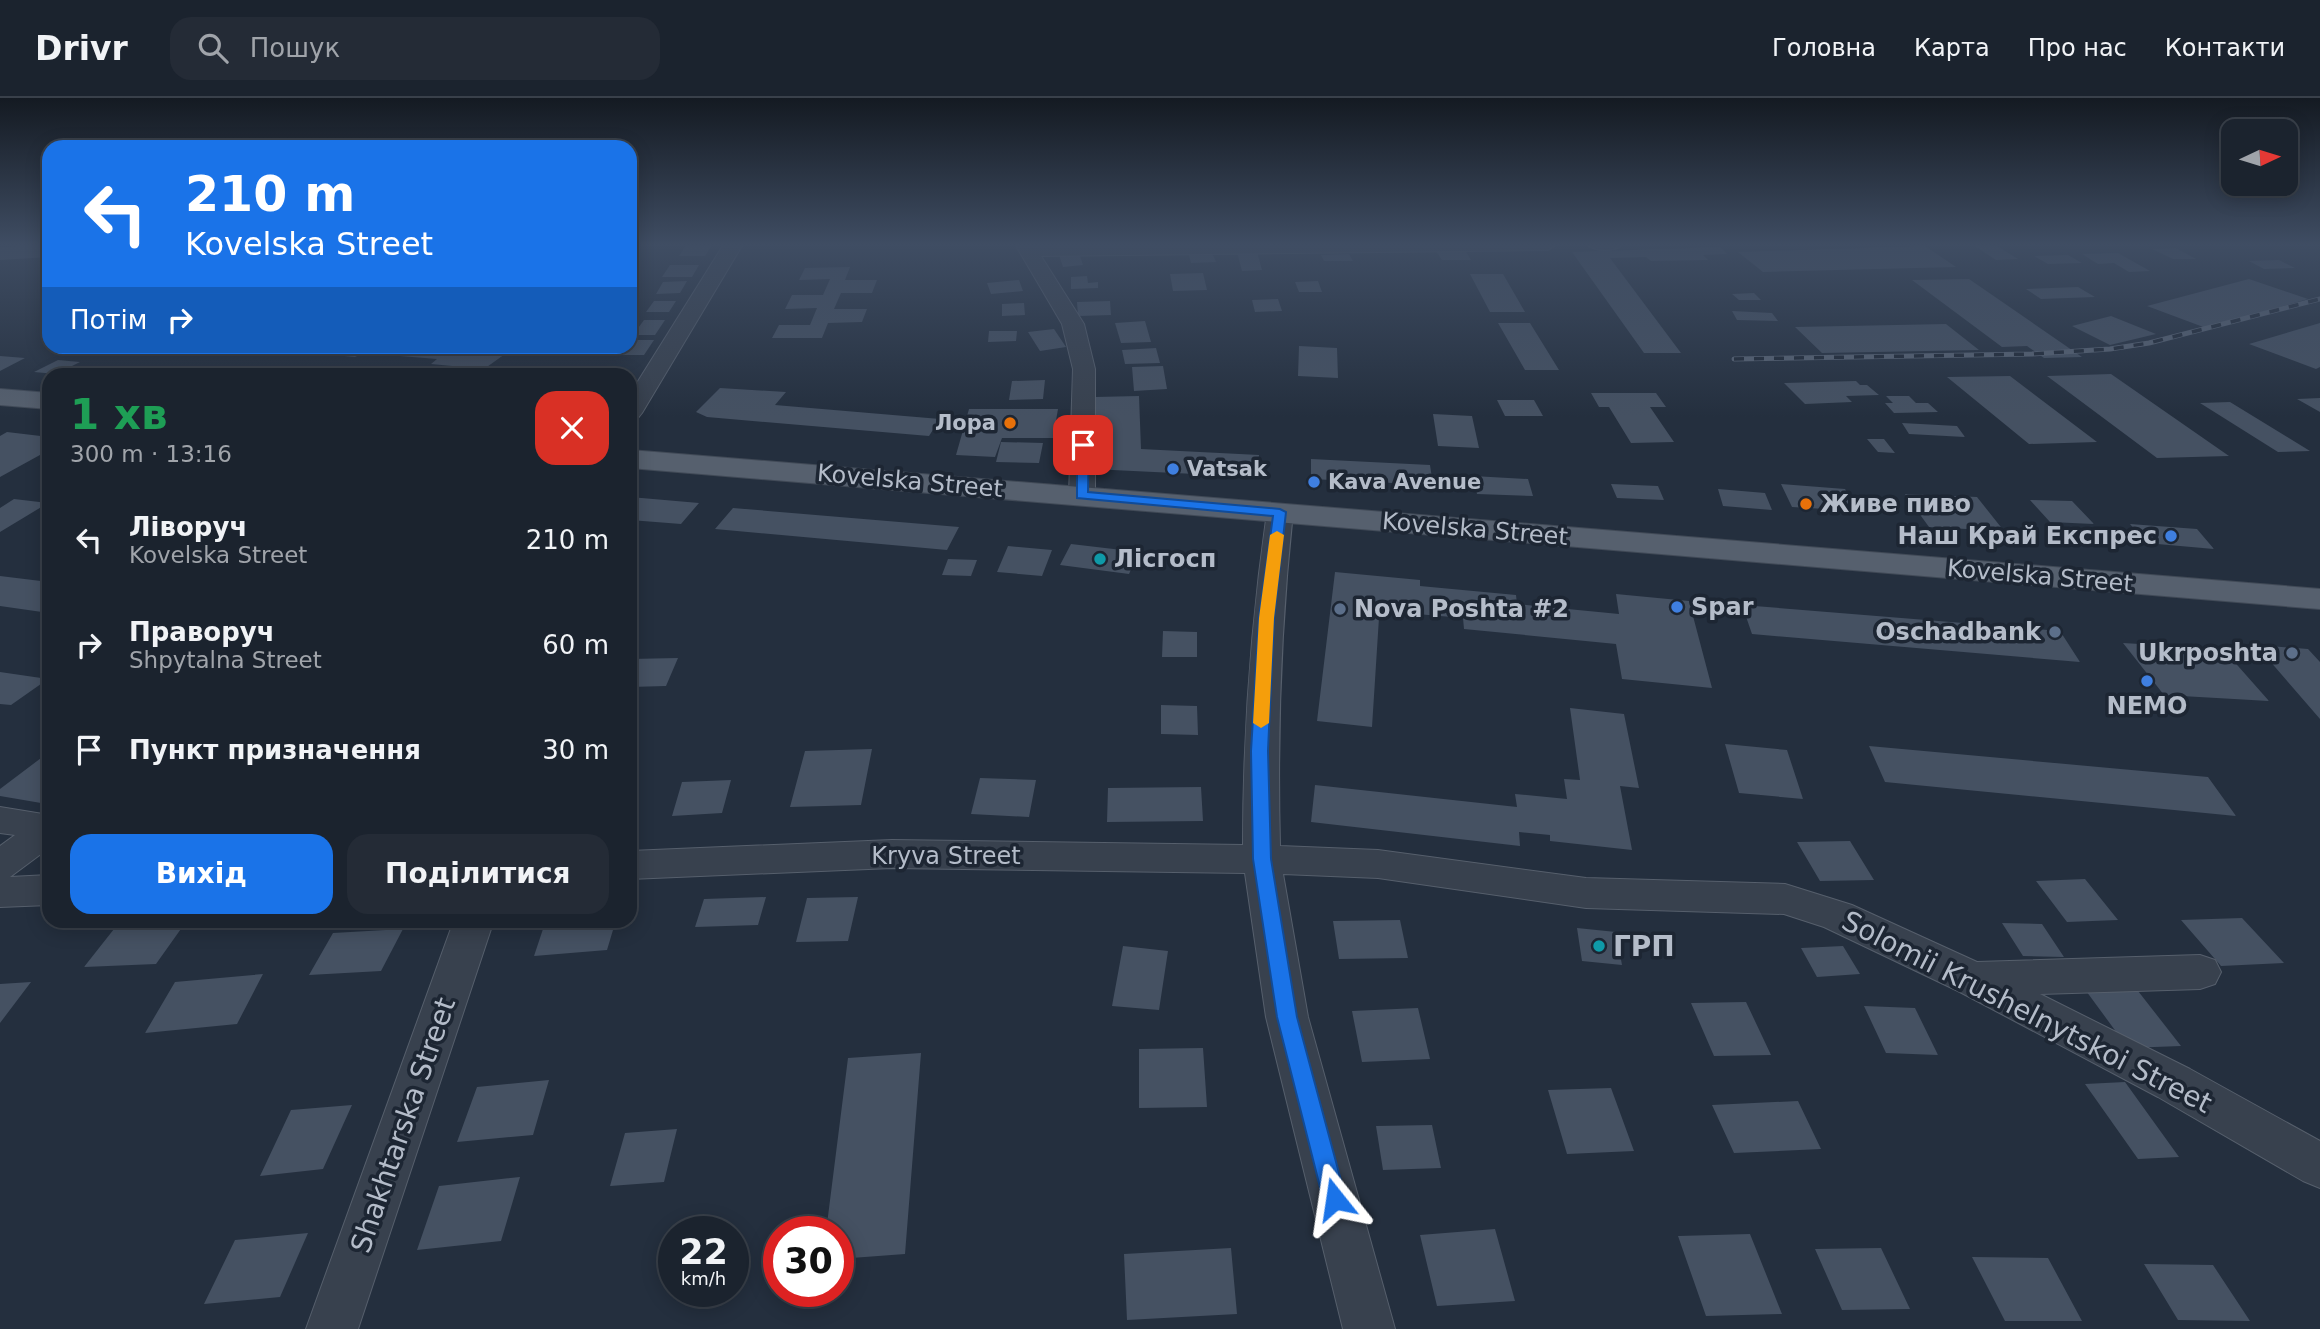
<!DOCTYPE html>
<html lang="uk">
<meta charset="utf-8">
<style>
:root{--surface:#1b232e;--page:#242b36;--text:#f1f3f6;--muted:#a0a4aa;--line:#39404a;--accent:#1a73e8}
body{margin:0;font-family:"DejaVu Sans",sans-serif;background:var(--page);color:var(--text);height:100vh;display:flex;flex-direction:column;font-size:26px;white-space:nowrap}
*{box-sizing:border-box;margin:0}
p{font-size:23px;color:var(--muted)}
.icon{flex:none;width:38px;height:38px;fill:none;stroke:currentColor;stroke-width:2;stroke-linecap:round;stroke-linejoin:round}
.map{position:relative;flex:1;overflow:hidden}
.details{position:absolute;left:42px;top:270px;width:595px;height:560px;display:flex;flex-direction:column;background:var(--surface);border-radius:21px;box-shadow:0 4px 18px #0003,0 0 0 2px var(--line)}
.details>*{flex:none}
.guide{position:absolute;left:42px;top:42px;width:595px;height:214px;border-radius:21px;box-shadow:0 4px 18px #0003,0 0 0 2px var(--line);background:#1a73e8;color:#fff;overflow:hidden}
.needle{width:46px;rotate:86deg}
.fabs{position:absolute;left:2221px;top:21px;display:grid;gap:14px}
.fabs a{display:grid;place-items:center;width:77px;height:77px;border-radius:14px;background:var(--surface);box-shadow:0 4px 18px #0003,0 0 0 2px var(--line);font-size:35px}
.speed{position:absolute;left:658px;top:1118px;display:flex;gap:14px;font-size:35px;font-weight:700;text-align:center}
.speed>*{display:grid;place-content:center;width:91px;height:91px;border-radius:50%;background:var(--surface);box-shadow:0 4px 18px #0003,0 0 0 2px var(--line);line-height:1}
.speed small{font-size:18px;font-weight:400}
.speed .limit{border:10px solid #d22;background:#fff;color:#111}
.pin{position:absolute;display:grid;place-items:center;width:60px;height:60px;color:#fff;margin:-30px;border-radius:14px;box-shadow:0 4px 10px #0006}
.me{position:absolute;width:77px;margin:-38px;rotate:345deg;stroke-linejoin:round;filter:drop-shadow(0 0 5px #0008)}
.turn{display:flex;align-items:center;gap:24px;height:147px;padding:0 28px;font-size:32px}
.turn .icon{width:91px;height:91px;stroke-width:2.5}
.turn b{display:block;font-size:49px;line-height:60px}
.then{display:flex;align-items:center;height:66px;padding:0 28px;background:#0003;gap:14px;font-size:26px}
.round{display:grid;place-items:center;flex:none;width:74px;height:74px;border-radius:21px;background:var(--page)}
.headline{display:flex;align-items:center;justify-content:space-between;height:119px;padding:0 28px}
h1{font-size:42px;font-weight:700;line-height:52px;color:#1e9e55}
.button{display:flex;gap:14px;margin-top:auto;padding:14px 28px}
.button a{flex:1;height:80px;border-radius:21px;background:var(--accent);color:#fff;font-size:28px;font-weight:700;line-height:80px;text-align:center}
.button a+a{background:var(--page);color:var(--text)}
ul{padding:0;list-style:none}
li{display:flex;align-items:center;gap:21px;height:105px;padding:0 28px}
li div{flex:1}
li b{display:block;font-size:26px}
li em{font-style:normal}
header{display:flex;align-items:center;gap:42px;box-sizing:border-box;height:98px;padding:0 35px;background:var(--surface);border-bottom:2px solid var(--line)}
header strong{font-size:33px}
nav{display:flex;gap:38px;margin-inline-start:auto;font-size:24px}
.search{width:490px;height:63px;background:var(--page);display:flex;align-items:center;gap:18px;box-sizing:border-box;padding:0 24px;border-radius:21px;color:var(--muted);font-size:26px}
.map>svg:first-child{display:block}
.building{fill:#455162}
.lines{fill:none;stroke-linecap:round;stroke-linejoin:round}
.minor-casing{stroke:#565f6c;stroke-width:2}
.primary-casing{stroke:#414a57;stroke-width:2}
.minor{fill:#38414e;fill-rule:evenodd}
.primary{fill:#56606e;fill-rule:evenodd}
.rail-casing{stroke:#5a6575;stroke-width:5}
.rail{stroke:#1d2633;stroke-width:3.5;stroke-dasharray:10;stroke-linecap:butt}
.route{fill:#1a73e8;stroke:#114b97;stroke-width:2}
.slow{fill:#f59e0b}
.food-dot{fill:#e8710a;stroke:#1d2633;stroke-width:2.5}
.shop-dot{fill:#3f7fe0;stroke:#1d2633;stroke-width:2.5}
.culture-dot{fill:#0f9aa8;stroke:#1d2633;stroke-width:2.5}
.service-dot{fill:#5c6f8a;stroke:#1d2633;stroke-width:2.5}
.labels{text-anchor:middle;dominant-baseline:central;stroke-width:7;stroke-linejoin:round;paint-order:stroke}
.far-poi-label{font-size:21px;font-weight:bold;fill:#b4bcc9;stroke:#1d2633;text-anchor:start}
.street-label{font-size:24px;fill:#b4bcc9;stroke:#1d2633}
.poi-label{font-size:24px;font-weight:bold;fill:#b4bcc9;stroke:#1d2633;text-anchor:start}
.near-poi-label{font-size:28px;font-weight:bold;fill:#b4bcc9;stroke:#1d2633;text-anchor:start}
.near-street-label{font-size:28px;fill:#b4bcc9;stroke:#1d2633}
</style>
<header>
<strong>Drivr</strong>
<div class="search"><svg class="icon" aria-label="search" viewBox="0 0 24 24"><circle cx="10" cy="10" r="6"/><path d="M15 15l6 6"/></svg>Пошук</div>
<nav><a>Головна</a><a>Карта</a><a>Про нас</a><a>Контакти</a></nav>
</header>
<div class="map">
<svg width="2320" height="1231" viewBox="0 0 2320 1231">
<rect width="100%" height="100%" fill="#242f3e"/>
<!-- building -->
<path class="building" d="M49,147V159L0,162V149Z
M686,147H712L705,158H679Z
M1925,148L1956,169L1763,174L1738,154Z
M1975,148H1997L2018,161L1996,162Z
M1720,149L1727,156L1703,157L1708,162L1651,163L1646,159L1610,160L1681,255H1644L1572,154Z
M2176,150L2196,161H2173L2152,151Z
M1465,152L1471,162H1442L1436,153Z
M1237,154H1257L1262,172L1242,173Z
M1079,155L1083,167L1063,169L1059,157Z
M2118,155L2150,173L2129,174L2114,165L2098,166L2082,156Z
M1349,156L1353,163H1324L1321,157Z
M1189,157H1213L1216,164L1191,165Z
M2068,157L2082,165L2048,166L2034,158Z
M2279,162L2295,170L2264,171L2249,163Z
M670,167H699L692,179H662Z
M850,169L845,182H877L872,195H841L834,211H867L862,224L828,225L822,240H772L779,227H810L817,210L785,211L792,197H823L830,181L799,182L805,170Z
M1203,175L1207,192L1173,193L1170,176Z
M1470,176H1503L1525,214H1490Z
M1087,178L1088,185L1098,184V190L1071,191V179Z
M1969,181L2082,259L2044,260L2027,248L2002,249L1912,182Z
M2249,181L2308,201L2206,230L2147,208Z
M1019,182L1023,193L991,196L987,185Z
M687,183L680,195L656,196L663,184Z
M1318,183L1322,194H1299L1295,184Z
M2078,189L2095,199L2041,201L2026,191Z
M1754,195L1761,202H1739L1732,196Z
M1278,201L1282,213L1255,214L1252,202Z
M654,203H676L669,214H646Z
M1110,203L1111,217L1078,218L1077,204Z
M1024,205L1025,217L1002,218V206Z
M1732,213L1772,215L1778,223L1737,222Z
M2111,218L2156,236L2110,247L2072,228Z
M644,222H665L655,237H633Z
M1145,223L1151,244L1121,245L1115,225Z
M1498,225H1530L1559,272H1525Z
M2320,225V269L2316,271L2249,246Z
M1946,226L1979,252L1822,255L1795,229Z
M1054,231L1066,249L1040,253L1028,234Z
M989,233H1017L1016,243L988,244Z
M630,242H654L644,257H618L624,248H630Z
M312,248H511L515,249L484,271L431,266L437,261L363,255L355,259L302,254Z
M1299,248L1337,250L1338,280L1298,278Z
M1156,250L1160,265L1125,266L1122,252Z
M0,258L25,260L0,273Z
M58,262L80,264L56,276L34,274Z
M1163,268L1167,291L1134,293L1132,269Z
M94,269L143,275V276H80Z
M2111,276L2229,358L2157,360L2047,278Z
M2010,278L2097,344L2029,346L1947,279Z
M1045,282L1043,301L1009,302L1012,283Z
M1856,283L1860,287H1867L1879,297L1846,298L1852,304L1805,306L1784,285Z
M720,290L786,294L775,307L940,321L929,338L707,319L696,314Z
M1591,295H1656L1666,309H1650L1674,344L1631,345L1609,309H1599Z
M1139,298L1141,351L1259,357L1257,379L1092,371L1095,299Z
M1886,298H1909L1916,305H1928L1938,314L1894,315L1885,305H1893Z
M2320,300V314L2297,301Z
M1497,302H1534L1543,318H1505Z
M2230,304L2310,353L2278,354L2200,305Z
M969,311H1058L1053,340H1002L995,359L956,357Z
M1433,316L1472,318L1479,350L1438,348Z
M1902,325L1957,328L1965,339L1909,336Z
M7,334L49,339V352L0,379V338Z
M1867,341H1884L1895,355L1878,354Z
M1001,344L1043,345L1039,365L996,364Z
M1311,361L1430,367L1433,387L1311,381Z
M1473,378L1528,381L1533,398L1477,396Z
M1611,386L1658,388L1664,402L1617,400Z
M1781,386L1845,391L1858,413L1792,409Z
M1718,391L1765,395L1772,412L1723,408Z
M1905,396L1977,399L2004,433L1929,429Z
M630,399L699,405L681,426L630,422Z
M14,401L48,405L0,434V410Z
M2030,402L2072,403L2094,426L2050,424Z
M733,410L959,429L947,452L715,431Z
M2130,426L2197,431L2214,451L2146,445Z
M1071,446L1139,454L1129,476L1060,467Z
M1008,448L1052,452L1042,478L997,474Z
M948,461L977,462L971,478L942,477Z
M1335,474L1420,482V488L1516,497L1517,506L1619,516L1616,496L1689,503L1712,590L1622,581L1616,546L1464,531L1463,520L1417,516L1418,508L1380,504L1372,629L1317,623Z
M0,478L49,484V515L0,508Z
M1742,507L2060,533L2080,564L1752,536Z
M1163,533L1197,534V559H1162Z
M2123,545L2223,551L2269,603L2164,597Z
M2256,547L2308,551L2320,564V621Z
M678,560L666,588L630,589V561Z
M0,574L48,581L11,607L0,606Z
M1161,607L1197,608L1198,637L1161,636Z
M1570,610L1624,616L1639,690L1620,688L1632,752L1550,743V737L1519,734L1520,748L1311,724L1315,687L1517,709L1515,696L1567,701L1564,681L1580,682Z
M1725,646L1787,652L1803,701L1739,695Z
M1869,648L2208,679L2236,718L1885,684Z
M872,651L861,707L790,709L805,653Z
M49,654V699L41,705L0,698V691Z
M980,680L1036,682L1029,719L971,716Z
M731,682L722,715L672,718L682,684Z
M1201,689L1203,723L1107,724L1108,690Z
M1850,743L1874,782L1820,783L1797,744Z
M2085,781L2118,822L2067,824L2036,783Z
M766,799L758,827L695,829L704,801Z
M858,799L848,843L796,844L807,800Z
M2242,820L2284,865L2221,868L2181,822Z
M546,822H616L607,852L534,858Z
M1400,822L1408,860L1339,861L1333,823Z
M2002,825L2042,826L2064,859L2023,858Z
M183,828L156,866L84,869L114,831Z
M1577,830L1616,834L1622,867L1582,863Z
M403,831L381,873L309,877L333,835Z
M1123,848L1168,853L1159,912L1112,908Z
M1843,848L1860,876L1817,879L1801,850Z
M263,876L237,926L145,935L175,884Z
M31,884L0,925V886Z
M2131,884L2181,948L2128,950L2081,886Z
M1746,904L1771,957L1714,958L1691,905Z
M1864,908L1915,910L1938,957L1886,955Z
M1418,910L1430,961L1362,964L1352,913Z
M1203,950L1207,1009L1139,1010V951Z
M921,955L905,1156L838,1161V1134H826L848,960Z
M549,982L533,1037L457,1044L477,989Z
M2125,984L2179,1059L2138,1061L2085,986Z
M1611,990L1634,1053L1567,1056L1548,992Z
M1798,1003L1821,1051L1734,1055L1712,1007Z
M352,1007L323,1071L260,1078L291,1012Z
M1432,1027L1441,1070L1383,1072L1376,1028Z
M677,1031L664,1084L610,1088L625,1035Z
M520,1079L501,1143L417,1152L439,1088Z
M1495,1131L1515,1203L1437,1208L1420,1137Z
M308,1135L280,1199L204,1206L235,1142Z
M1750,1136L1782,1216L1706,1218L1678,1138Z
M1231,1150L1237,1216L1127,1222L1124,1156Z
M1881,1150L1910,1211L1842,1212L1815,1151Z
M1972,1159L2048,1160L2082,1223H2005Z
M2144,1166L2213,1167L2250,1223L2178,1222Z"/>
<g class="lines">
<defs>
<path id="minor" d="M724,146H743L642,315L638,320L630,322V296Z
M1015,146L1034,147L1557,146L1548,152L1041,158L1084,226L1095,271V397L1091,403L1082,405L1073,403L1069,397L1073,271L1062,226Z
M1587,146H1623C1615,154 1595,154 1587,146Z
M1280,406L1290,408L1293,414C1281,527 1277,635 1280,748L1378,752L1586,780L1785,786L1852,807L1977,864L2200,857L2215,862L2221,874L2215,886L2200,891L2040,896L2190,971L2320,1043V1090L2303,1083L2158,999L1958,893L1824,829L1784,816L1586,810L1378,780L1283,776L1308,919L1395,1231H1343L1266,919L1245,775L892,770L630,781V753L892,742L1243,747C1243,634 1251,526 1267,414L1270,408Z
M0,709L49,717V750L10,779L49,777V807L0,809V748L15,737L0,735Z
M454,822H494L358,1231H306Z"/>
<path id="primary" d="M0,291L49,295V311L0,307Z
M630,352L2320,491V511L630,370Z"/>
</defs>
<!-- minor casing -->
<use href="#minor" class="minor-casing"/>
<!-- primary casing -->
<use href="#primary" class="primary-casing"/>
<!-- minor -->
<use href="#minor" class="minor"/>
<!-- primary -->
<use href="#primary" class="primary"/>
<defs>
<path id="rail" d="M1734,261L2032,256L2110,251L2149,245L2320,201"/>
</defs>
<!-- rail casing -->
<use href="#rail" class="rail-casing"/>
<!-- rail -->
<use href="#rail" class="rail"/>
</g>
<!-- sky -->
<linearGradient id="sky" x2="0" y2="1"><stop stop-color="#141a22"/><stop offset="0.46" stop-color="#3f4d63"/><stop offset="1" stop-color="#3f4d63" stop-opacity="0"/></linearGradient>
<rect width="2320" height="319" fill="url(#sky)"/>
<!-- route -->
<path class="route" d="M1083,343L1089,347L1088,394L1280,411L1286,414L1274,520L1268,653L1271,761L1297,919L1346,1101L1343,1108L1335,1112L1327,1108L1323,1101L1277,919L1253,761L1251,653L1259,520L1273,418L1077,400V347Z"/>
<!-- slow -->
<path class="slow" d="M1277,433L1284,437L1274,520L1269,625L1261,630L1253,625L1259,520L1270,437Z"/>
<!-- markers -->
<g class="food-dot">
<circle cx="1010" cy="325" r="7"/>
<circle cx="1806" cy="406" r="7"/>
</g>
<g class="shop-dot">
<circle cx="1173" cy="371" r="7"/>
<circle cx="1314" cy="384" r="7"/>
<circle cx="2171" cy="438" r="7"/>
<circle cx="1677" cy="509" r="7"/>
<circle cx="2147" cy="583" r="7"/>
</g>
<g class="culture-dot">
<circle cx="1100" cy="461" r="7"/>
<circle cx="1599" cy="848" r="7"/>
</g>
<g class="service-dot">
<circle cx="1340" cy="511" r="7"/>
<circle cx="2055" cy="534" r="7"/>
<circle cx="2292" cy="555" r="7"/>
</g>
<g class="labels">
<!-- far-poi labels -->
<g class="far-poi-label">
<text x="996" y="325" text-anchor="end">Лора</text>
<text x="1187" y="371">Vatsak</text>
<text x="1328" y="384">Kava Avenue</text>
</g>
<!-- street labels -->
<g class="street-label">
<text transform="translate(910 383) rotate(5)">Kovelska Street</text>
<text transform="translate(1475 431) rotate(5)">Kovelska Street</text>
<text transform="translate(2040 478) rotate(5)">Kovelska Street</text>
<text x="946" y="758">Kryva Street</text>
</g>
<!-- poi labels -->
<g class="poi-label">
<text x="1820" y="406">Живе пиво</text>
<text x="2157" y="438" text-anchor="end">Наш Край Експрес</text>
<text x="1114" y="461">Лісгосп</text>
<text x="1691" y="509">Spar</text>
<text x="1354" y="511">Nova Poshta #2</text>
<text x="2041" y="534" text-anchor="end">Oschadbank</text>
<text x="2278" y="555" text-anchor="end">Ukrposhta</text>
<text x="2147" y="608" text-anchor="middle">NEMO</text>
</g>
<!-- near-poi labels -->
<g class="near-poi-label">
<text x="1613" y="848">ГРП</text>
</g>
<!-- near-street labels -->
<g class="near-street-label">
<text transform="translate(2027 914) rotate(27)">Solomii Krushelnytskoi Street</text>
<text transform="translate(403 1027) rotate(-71)">Shakhtarska Street</text>
</g>
</g>
</svg>
<div class="fabs">
<a><svg class="needle" viewBox="-14 -14 28 28"><path d="M0-13l5 13h-10z" fill="#e53935"/><path d="M0 13l5-13h-10z" fill="#a0a4aa"/></svg></a>
</div>
<div class="speed"><div>22<small>km/h</small></div><div class="limit">30</div></div>
<div class="pin" style="left:1083px;top:347px;background:#d93025"><svg class="icon" aria-label="arrive" viewBox="0 0 24 24"><path d="M6 21V4h12l-3 4 3 4H6"/></svg></div>
<svg class="me" style="left:1335px;top:1101px" viewBox="-20 -20 40 40"><path d="M0-17L14 15 0 8-14 15z" fill="#1a73e8" stroke="#fff" stroke-width="4"/></svg>
<div class="guide">
<div class="turn"><svg class="icon" aria-label="left" viewBox="0 0 24 24"><path d="M17 20v-9H6M10 6l-5 5 5 5"/></svg><div><b>210 m</b>Kovelska Street</div></div>
<div class="then">Потім<svg class="icon" aria-label="right" viewBox="0 0 24 24"><path d="M7 20v-9h11M14 6l5 5-5 5"/></svg></div>
</div>
<section class="details">
<div class="headline"><div><h1>1 хв</h1><p>300 m · 13:16</p></div><a class="round" style="background:#d93025;color:#fff"><svg class="icon" aria-label="close" viewBox="0 0 24 24"><path d="M6 6l12 12M18 6L6 18"/></svg></a></div>
<ul>
<li><svg class="icon" aria-label="left" viewBox="0 0 24 24"><path d="M17 20v-9H6M10 6l-5 5 5 5"/></svg><div><b>Ліворуч</b><p>Kovelska Street</p></div><em>210 m</em></li>
<li><svg class="icon" aria-label="right" viewBox="0 0 24 24"><path d="M7 20v-9h11M14 6l5 5-5 5"/></svg><div><b>Праворуч</b><p>Shpytalna Street</p></div><em>60 m</em></li>
<li><svg class="icon" aria-label="arrive" viewBox="0 0 24 24"><path d="M6 21V4h12l-3 4 3 4H6"/></svg><div><b>Пункт призначення</b></div><em>30 m</em></li>
</ul>
<div class="button"><a>Вихід</a><a>Поділитися</a></div>
</section>
</div>
